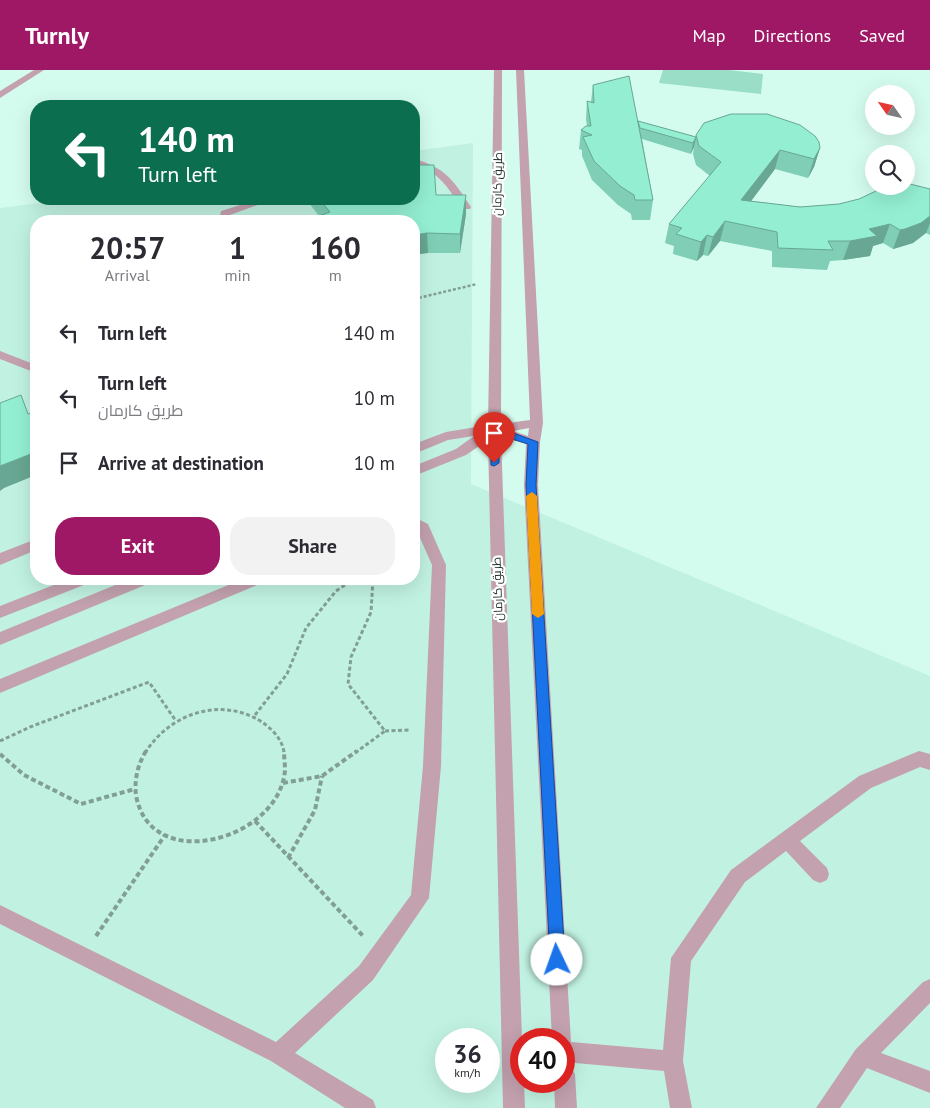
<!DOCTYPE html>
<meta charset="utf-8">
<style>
:root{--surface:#fff;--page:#f2f2f3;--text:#2b2b33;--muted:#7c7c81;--accent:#9f1866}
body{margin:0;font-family:"PT Sans",Cairo,sans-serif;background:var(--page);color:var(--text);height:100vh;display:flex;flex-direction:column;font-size:19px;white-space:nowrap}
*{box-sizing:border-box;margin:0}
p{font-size:16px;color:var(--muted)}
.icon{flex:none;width:28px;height:28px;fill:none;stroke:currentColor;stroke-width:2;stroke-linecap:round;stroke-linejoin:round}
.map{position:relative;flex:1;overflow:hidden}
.details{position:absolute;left:30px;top:145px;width:390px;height:370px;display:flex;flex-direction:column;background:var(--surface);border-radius:20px;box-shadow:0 5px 20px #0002}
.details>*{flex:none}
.guide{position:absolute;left:30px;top:30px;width:390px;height:105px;border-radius:20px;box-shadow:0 5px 20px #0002;background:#0b6e4f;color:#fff;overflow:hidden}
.needle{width:32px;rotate:304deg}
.tools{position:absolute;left:865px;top:15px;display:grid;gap:10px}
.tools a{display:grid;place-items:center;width:50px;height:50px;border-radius:50%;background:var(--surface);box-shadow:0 5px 20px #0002;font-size:25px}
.speed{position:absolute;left:435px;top:958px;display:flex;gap:10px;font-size:25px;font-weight:700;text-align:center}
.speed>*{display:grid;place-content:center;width:65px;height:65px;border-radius:50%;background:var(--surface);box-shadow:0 5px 20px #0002;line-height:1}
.speed small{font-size:12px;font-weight:400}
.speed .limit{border:8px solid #d22;background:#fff;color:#111}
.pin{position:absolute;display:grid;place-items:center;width:42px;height:42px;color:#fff;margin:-51px -21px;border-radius:50% 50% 50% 0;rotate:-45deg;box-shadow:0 0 5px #0007}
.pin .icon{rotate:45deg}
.me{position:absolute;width:55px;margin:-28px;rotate:357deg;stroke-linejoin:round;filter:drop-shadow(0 0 4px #0008)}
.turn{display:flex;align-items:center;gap:18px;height:105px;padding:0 25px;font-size:22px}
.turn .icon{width:65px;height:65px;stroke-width:2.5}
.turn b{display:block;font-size:35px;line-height:42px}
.eta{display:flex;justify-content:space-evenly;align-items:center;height:85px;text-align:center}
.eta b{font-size:30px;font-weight:700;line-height:35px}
.primary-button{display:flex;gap:10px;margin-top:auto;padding:10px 25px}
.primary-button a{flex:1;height:58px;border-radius:20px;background:var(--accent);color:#fff;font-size:20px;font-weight:700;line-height:58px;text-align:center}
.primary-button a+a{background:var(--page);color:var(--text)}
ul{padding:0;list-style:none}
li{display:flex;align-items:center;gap:15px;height:65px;padding:0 25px}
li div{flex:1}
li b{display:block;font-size:19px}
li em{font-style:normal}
header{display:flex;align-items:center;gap:30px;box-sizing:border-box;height:70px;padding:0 25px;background:var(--accent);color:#fff}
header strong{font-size:24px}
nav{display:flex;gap:28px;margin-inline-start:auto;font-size:18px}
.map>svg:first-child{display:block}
.built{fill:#c1f2e1;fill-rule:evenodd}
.green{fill:#9bdec8}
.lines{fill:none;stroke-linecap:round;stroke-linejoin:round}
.path-far2{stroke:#829f94;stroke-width:2.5;stroke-dasharray:3 2;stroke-linecap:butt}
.path-far1{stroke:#829f94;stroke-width:3;stroke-dasharray:4 2.5;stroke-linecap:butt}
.path{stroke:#829f94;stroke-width:4;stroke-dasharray:5 3;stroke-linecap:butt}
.minor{fill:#c3a1af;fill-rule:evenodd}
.wall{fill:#7fceb5}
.shaded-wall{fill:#68a793}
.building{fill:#94efd2;stroke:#68a793}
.route{fill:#1a73e8;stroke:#114b97}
.slow{fill:#f59e0b}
.labels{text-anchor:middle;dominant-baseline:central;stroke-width:4.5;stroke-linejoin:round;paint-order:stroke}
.street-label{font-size:12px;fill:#24342e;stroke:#fff}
</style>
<header>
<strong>Turnly</strong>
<nav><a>Map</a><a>Directions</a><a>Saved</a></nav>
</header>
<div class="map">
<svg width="930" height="1038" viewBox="0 0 930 1038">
<rect width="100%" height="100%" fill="#d4fcee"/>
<!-- built -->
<path class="built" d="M473,73L471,414L930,606V1038H0V138L69,129H414V81ZM36,151H414V509H36ZM446,969H489V1011H446ZM521,969H564V1011H521Z"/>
<!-- green -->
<path class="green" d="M663,0H729L763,4L761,24L659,13Z"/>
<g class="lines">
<!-- path-far2 -->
<path class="path-far2" d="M414,229L477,214"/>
<!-- path-far1 -->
<path class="path-far1" d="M255,645L287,604L306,558L336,521L354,509
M385,661L411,660
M0,671L30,657L149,612L176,651
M145,683C170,643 221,626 262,652C272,659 283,670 284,683
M355,683L385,661L348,614L351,587L371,542L373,509"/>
<!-- path -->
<path class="path" d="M146,681C138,694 134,710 136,725C150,806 280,770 285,700C285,694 284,688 284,681
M0,684L24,705L81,734L135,719
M283,713L322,706L357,681
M255,751L364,867
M288,788L315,740L322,706
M96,866L165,765"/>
<!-- minor -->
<path class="minor" d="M34,0H44L0,28V21Z
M494,0H502L501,354L530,350L516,0H524L543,353L540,372L538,415L571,972L663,980L671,888L731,800L859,706L919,681L930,684V700L920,697L871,718L800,771L827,798L829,804L827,810L820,813L813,810L786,781L745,812L691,891L683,991L692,1038H670L664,1001L564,992V969H552L524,415L526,374L501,366L522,969L521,1011H524L525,1038H503L488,370L466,385L414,406V396L456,379L474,366L448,370L414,384V374L446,362L488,355ZM529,358L528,366L513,361Z
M414,89C445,97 454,111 471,137L470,139H462C449,119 439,101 414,95Z
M259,129H274L230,145L229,151H219L221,141Z
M0,281L36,295V303L0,289Z
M414,447L428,454L446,495L441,696L429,828L373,910L295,983L373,1030L376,1038H345L271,991L0,854V835L276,972L359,896L411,825L423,696L432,495L417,461L414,459Z
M36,469V480L0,495V483Z
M69,509H91L89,513L0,548V536Z
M130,509H152L150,513L0,575V562Z
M243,509H264L262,513L0,623V609Z
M930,909V933L881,983L930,1001V1023L867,998L840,1038H816L856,979L923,912Z
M564,994L571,997L575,1004L577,1038H555L554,1011H564Z"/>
</g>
<!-- wall -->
<path class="wall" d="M593,15L638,51L696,67L694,77L691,84L642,69L653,130L650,150H632L631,144L618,135L592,110L582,86V80L579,79L581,60L587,56L586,49L587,31L591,32Z
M696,65L820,78L814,97L808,108L775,99L751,131L800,137L839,134L859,129L930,119V165L926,163L913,173L897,178L893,179L883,173L873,176L870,186L843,190L830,191L827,200L772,197V181L720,171L708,186L703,185L697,191L673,184L674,176L665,173L669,154L710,106L696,95L693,84Z
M418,95L436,125L466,144L460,183H428L319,146L309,133L308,129H414Z"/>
<!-- shaded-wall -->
<path class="shaded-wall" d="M696,67L694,77L691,84L693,73Z
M820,78L814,97L808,108L814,89Z
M780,80L775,99L737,150L741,130Z
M466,125V144L460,183V164Z
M930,146V153L926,163L913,173L893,179L900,160Z
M725,151L720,171L708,186L713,167Z
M890,154L883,173L873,176L870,186L843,190L850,171L869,159Z
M427,163L428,183L414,185V165Z
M707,165L703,185L697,191L701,172Z
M36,382V405L4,418L0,421V396Z"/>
<!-- building -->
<path class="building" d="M629,6L653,130H635L634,125L620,116L594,91L583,67L592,65L581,60L586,56H591L587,31L594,33L593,15Z
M731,44H767L800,55L815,66L819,72L820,78L814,89L780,80L741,130L800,137L839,134L859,129L876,121L881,116H906V113L930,119V146L921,153L905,159L900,160L890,154L869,159L877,166L850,171H828L833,180L778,178L777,162L725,151L713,167L707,165L701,172L676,164L682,158L669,154L721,92L699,76L696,65L704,53Z
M638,51L696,67L693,73L640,58Z
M414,82H416L418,95H434L436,125H466L460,164L427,163L414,165V151H304L330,142L319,129H414Z
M21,325L28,344L36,341V382L0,396V333Z"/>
<!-- route -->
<path class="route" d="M494,356L538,372L536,415L565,890L563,895L557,897L552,895L550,890L526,415L528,374L499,365V393L494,396L491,395L490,359Z"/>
<!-- slow -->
<path class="slow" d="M532,422L537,426L544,544L538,548L532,544L526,426Z"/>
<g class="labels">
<!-- street labels -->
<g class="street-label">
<text transform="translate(497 114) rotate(-89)">طريق كارمان</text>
<text transform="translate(497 519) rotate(-92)">طريق كارمان</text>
</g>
</g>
</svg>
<div class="tools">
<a><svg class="needle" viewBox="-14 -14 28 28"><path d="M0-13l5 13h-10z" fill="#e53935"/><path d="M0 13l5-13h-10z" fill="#7c7c81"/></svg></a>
<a><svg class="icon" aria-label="search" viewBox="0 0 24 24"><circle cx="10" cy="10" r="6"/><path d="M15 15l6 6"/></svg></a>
</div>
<div class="speed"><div>36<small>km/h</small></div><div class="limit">40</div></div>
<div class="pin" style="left:494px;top:393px;background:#d93025"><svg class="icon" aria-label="arrive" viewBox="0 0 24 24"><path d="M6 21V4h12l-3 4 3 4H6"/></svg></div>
<svg class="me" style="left:557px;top:890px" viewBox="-20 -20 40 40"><circle r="19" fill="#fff"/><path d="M0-13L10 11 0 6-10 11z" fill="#1a73e8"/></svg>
<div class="guide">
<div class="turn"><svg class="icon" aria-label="left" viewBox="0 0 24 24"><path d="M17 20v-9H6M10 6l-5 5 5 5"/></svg><div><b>140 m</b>Turn left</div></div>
</div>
<section class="details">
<div class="eta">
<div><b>20:57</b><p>Arrival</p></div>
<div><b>1</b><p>min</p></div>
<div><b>160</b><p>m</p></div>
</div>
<ul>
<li><svg class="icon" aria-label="left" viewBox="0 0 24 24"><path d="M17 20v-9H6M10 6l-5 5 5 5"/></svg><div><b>Turn left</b></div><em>140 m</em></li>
<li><svg class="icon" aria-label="left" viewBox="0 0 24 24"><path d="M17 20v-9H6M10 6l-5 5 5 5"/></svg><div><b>Turn left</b><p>طريق كارمان</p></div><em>10 m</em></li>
<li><svg class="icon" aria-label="arrive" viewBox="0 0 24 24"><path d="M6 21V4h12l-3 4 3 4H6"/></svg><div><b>Arrive at destination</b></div><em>10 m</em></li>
</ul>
<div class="primary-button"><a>Exit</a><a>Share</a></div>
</section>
</div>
